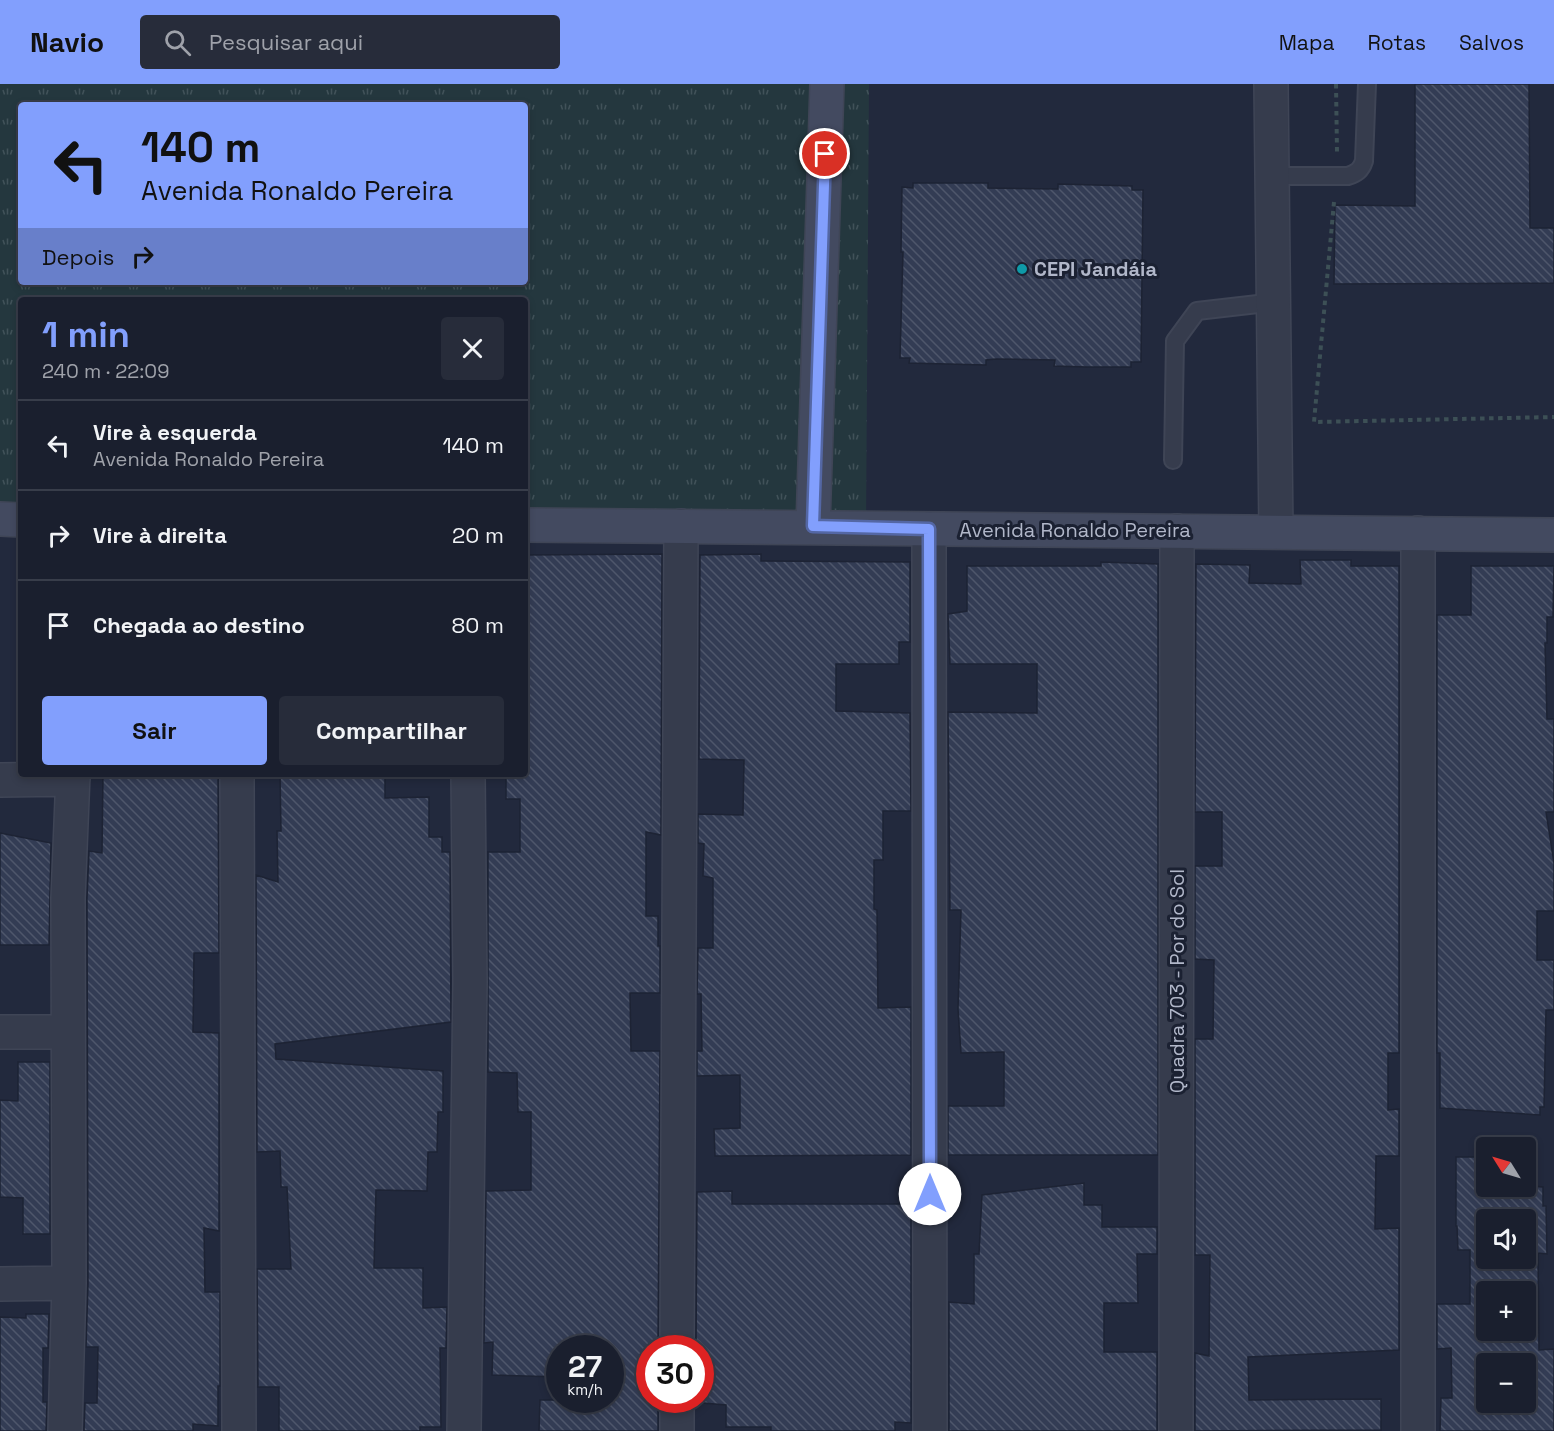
<!DOCTYPE html>
<html lang="pt">
<meta charset="utf-8">
<style>
:root{--surface:#1a1f2e;--page:#272c3a;--text:#f1f3f6;--muted:#9fa2aa;--line:#383d4a;--accent:#829ffd}
body{margin:0;font-family:"Space Grotesk",sans-serif;background:var(--page);color:var(--text);height:100vh;display:flex;flex-direction:column;font-size:22px;white-space:nowrap}
*{box-sizing:border-box;margin:0}
p{font-size:20px;color:var(--muted)}
.icon{flex:none;width:33px;height:33px;fill:none;stroke:currentColor;stroke-width:2;stroke-linecap:round;stroke-linejoin:round}
.map{position:relative;flex:1;overflow:hidden}
.details{position:absolute;left:18px;top:213px;width:510px;height:480px;display:flex;flex-direction:column;background:var(--surface);border-radius:6px;box-shadow:0 3px 9px #0003,0 0 0 2px var(--line)}
.details>*{flex:none}
.guide{position:absolute;left:18px;top:18px;width:510px;height:183px;border-radius:6px;box-shadow:0 3px 9px #0003,0 0 0 2px var(--line);background:#829ffd;color:#111;overflow:hidden}
.needle{width:39px;rotate:307deg}
.buttons{position:absolute;left:1476px;top:1053px;display:grid;gap:12px}
.buttons a{display:grid;place-items:center;width:60px;height:60px;border-radius:6px;background:var(--surface);box-shadow:0 3px 9px #0003,0 0 0 2px var(--line);font-size:30px}
.speed{position:absolute;left:546px;top:1251px;display:flex;gap:12px;font-size:30px;font-weight:700;text-align:center}
.speed>*{display:grid;place-content:center;width:78px;height:78px;border-radius:50%;background:var(--surface);box-shadow:0 3px 9px #0003,0 0 0 2px var(--line);line-height:1}
.speed small{font-size:15px;font-weight:400}
.speed .limit{border:9px solid #d22;background:#fff;color:#111}
.pin{position:absolute;display:grid;place-items:center;width:51px;height:51px;color:#fff;margin:-26px;border:3px solid #fff;border-radius:50%;box-shadow:0 2px 6px #0007}
.me{position:absolute;width:66px;margin:-33px;rotate:0deg;stroke-linejoin:round;filter:drop-shadow(0 0 4px #0008)}
.turn{display:flex;align-items:center;gap:21px;height:126px;padding:0 24px;font-size:27px}
.turn .icon{width:78px;height:78px;stroke-width:2.5}
.turn b{display:block;font-size:42px;line-height:51px}
.then{display:flex;align-items:center;height:57px;padding:0 24px;background:#0003;gap:12px;font-size:22px}
.round{display:grid;place-items:center;flex:none;width:63px;height:63px;border-radius:6px;background:var(--page)}
.summary{display:flex;align-items:center;justify-content:space-between;height:102px;padding:0 24px}
h1{font-size:36px;font-weight:600;line-height:45px;color:var(--accent)}
.cta{display:flex;gap:12px;margin-top:auto;padding:12px 24px}
.cta a{flex:1;height:69px;border-radius:6px;background:var(--accent);color:#111;font-size:24px;font-weight:600;line-height:69px;text-align:center}
.cta a+a{background:var(--page);color:var(--text)}
ul{padding:0;list-style:none}
li{display:flex;align-items:center;gap:18px;height:90px;padding:0 24px;border-top:2px solid var(--line)}
li div{flex:1}
li b{display:block;font-size:22px}
li em{font-style:normal}
header{display:flex;align-items:center;gap:36px;box-sizing:border-box;height:84px;padding:0 30px;background:var(--accent);color:#111}
header strong{font-size:28px}
nav{display:flex;gap:33px;margin-inline-start:auto;font-size:21px}
.search{width:420px;height:54px;background:var(--page);display:flex;align-items:center;gap:15px;box-sizing:border-box;padding:0 21px;border-radius:6px;color:var(--muted);font-size:22px}
.map>svg:first-child{display:block}
.grass{fill:url(#grass-tufts);fill-rule:evenodd}
.building{fill:url(#building-back-hatch);stroke:#1d2334;stroke-width:1.5;fill-rule:evenodd}
.lines{fill:none;stroke-linecap:round;stroke-linejoin:round}
.lane-casing{stroke:#3f4556;stroke-width:20}
.street-casing{stroke:#3f4556;stroke-width:36}
.secondary-casing{stroke:#3f4556;stroke-width:36}
.path{stroke:#3d5056;stroke-width:4;stroke-dasharray:4.5 4.5;stroke-linecap:butt}
.lane{stroke:#363c4d;stroke-width:16}
.street{stroke:#363c4d;stroke-width:33}
.secondary{stroke:#434a60;stroke-width:33}
.route-casing{stroke:#5467a4;stroke-width:15}
.route{stroke:#829ffd;stroke-width:10}
.culture-dot{fill:#0f9aa8;stroke:#1b2132;stroke-width:2}
.labels{text-anchor:middle;dominant-baseline:central;stroke-width:6;stroke-linejoin:round;paint-order:stroke}
.poi-label{font-size:20px;font-weight:bold;fill:#b1b7c9;stroke:#1b2132;text-anchor:start}
.street-label{font-size:20px;fill:#b1b7c9;stroke:#1b2132}
</style>
<header>
<strong>Navio</strong>
<div class="search"><svg class="icon" aria-label="search" viewBox="0 0 24 24"><circle cx="10" cy="10" r="6"/><path d="M15 15l6 6"/></svg>Pesquisar aqui</div>
<nav><a>Mapa</a><a>Rotas</a><a>Salvos</a></nav>
</header>
<div class="map">
<svg width="1554" height="1347" viewBox="0 0 1554 1347">
<defs>
<pattern id="grass-tufts" width="24" height="20" patternUnits="userSpaceOnUse" patternTransform="scale(1.5)"><rect width="24" height="20" fill="#24373e"/><path d="M3 7l-1-3M5 7V3M7 7l1-3M15 17l-1-3M17 17v-4M19 17l1-3" fill="none" stroke="#415259"/></pattern>
<pattern id="building-back-hatch" width="6" height="6" patternUnits="userSpaceOnUse" patternTransform="scale(1.5)"><rect width="6" height="6" fill="#333c54"/><path d="M-1 5l2 2M0 0l6 6M5-1l2 2" fill="none" stroke="#4e566b"/></pattern>
</defs>
<rect width="100%" height="100%" fill="#22293d"/>
<!-- grass -->
<path class="grass" d="M0,0H869L866,444L525,435V216H21V422H0ZM21,21H525V198H21Z"/>
<!-- building -->
<path class="building" d="M1415,0H1529L1530,144H1554V199L1334,200L1335,121L1415,122Z
M913,99H988V104L1058,105V100L1132,102V106H1143L1141,278H1131V283H1087L1054,282L1055,276L996,275L986,276V281L909,279L910,274H900L903,168H901L902,103L913,104Z
M662,470L661,751L646,748V832H658V862H660V909H630L631,967H660L658,1264L650,1263V1316H658V1347H539L540,1316H610V1264H560V1293L492,1291L493,1258L484,1259L486,1107L531,1106V1028H518L517,989L488,988V768H520V715H506V690H525V471Z
M761,470V477L910,478V558H899V580H836V627L910,629L911,727H883V776H874V825L877,826L878,924L911,923V1071L715,1072L714,1045L740,1044V991L697,992V967H702L701,910H697L698,864H713V794L703,792L704,760L698,759V730L743,731L744,676L699,675L700,471Z
M1300,476H1351V482H1399V969H1388V1026L1399,1025V1072H1376L1375,1145L1399,1144V1266L1248,1273L1249,1316L1381,1315V1346L1195,1347V1269L1209,1272L1210,1171H1195V955H1213L1214,876L1195,875V782H1222V728H1195L1196,480L1250,481L1249,499L1301,500Z
M1101,478L1158,480V1071H948V1022H1004V968L961,969L958,925L961,826H950L948,628L1037,629V580H950L948,530L967,527V482H1101Z
M1471,482H1554L1553,533H1547V559H1545L1547,635H1554V728H1546L1554,779V827H1537V876H1554V926H1546L1544,1023H1540V1031L1440,1024V969H1437V531H1471Z
M103,690L218,691L219,869H194L193,948L219,949V1147L204,1144L205,1208H220V1302H218V1342L193,1340V1347H84L85,1319H97L98,1263H86L88,1200L87,814L89,767L102,769Z
M280,690H385V714L429,713V753H442V768H450L451,938L275,960L276,975L443,987V1028H438L437,1068H428L427,1107L376,1106L374,1184H423V1224L447,1223L446,1264H440L441,1343H420V1347H279V1303H258L257,1185H291L287,1103H281L280,1067L257,1068L256,791L278,798L277,747H281Z
M0,749L51,759L49,861H0Z
M18,978H50V1150H23V1114L0,1113V1016L18,1017Z
M1526,1072H1530L1529,1102L1543,1103V1122H1546L1547,1170L1538,1169L1539,1266L1554,1265V1347H1440L1441,1314H1452L1451,1264L1437,1265V1220H1470V1166H1458L1457,1142H1456V1073H1486V1102H1526ZM1486,1136H1526V1174H1486ZM1486,1208H1526V1246H1486ZM1486,1280H1526V1318H1486Z
M1084,1099V1121H1102V1143H1157V1170H1137L1138,1219H1104V1268H1157V1347H949V1218L974,1220V1170H979L982,1111Z
M732,1107V1120H911V1339L895,1338V1347H771V1343H726V1321L703,1319V1266L696,1264L697,1108Z
M26,1230H49L48,1264H43V1318H47L46,1347H0V1233L26,1234Z"/>
<g class="lines">
<defs>
<path id="lane" d="M1273,92H1348C1357,89 1361,86 1364,77L1367,0
M1173,376L1175,257L1197,227L1275,218"/>
<path id="street" d="M1271,0L1276,448
M929,445L930,1347
M237,690L239,1347
M0,696L73,695
M0,948H67
M0,1200L69,1199
M677,1264L681,442
M65,1347L69,1199L68,814L73,690
M464,1347L470,898L468,690
M677,1347V1316
M1176,1347L1177,447
M1418,1347V449"/>
<path id="secondary" d="M0,435L21,436
M525,441L1554,451
M813,442L827,0"/>
</defs>
<!-- lane casing -->
<use href="#lane" class="lane-casing"/>
<!-- street casing -->
<use href="#street" class="street-casing"/>
<!-- secondary casing -->
<use href="#secondary" class="secondary-casing"/>
<!-- path -->
<path class="path" d="M1336,0L1337,68
M1334,118L1314,338L1554,333"/>
<!-- lane -->
<use href="#lane" class="lane"/>
<!-- street -->
<use href="#street" class="street"/>
<!-- secondary -->
<use href="#secondary" class="secondary"/>
</g>
<g class="lines">
<defs>
<path id="route" d="M825,70L813,442L929,445L930,1110"/>
</defs>
<!-- route casing -->
<use href="#route" class="route-casing"/>
<!-- route -->
<use href="#route" class="route"/>
</g>
<!-- markers -->
<circle class="culture-dot" cx="1022" cy="185" r="6"/>
<g class="labels">
<!-- poi labels -->
<g class="poi-label">
<text x="1034" y="185">CEPI Jandáia</text>
</g>
<!-- street labels -->
<g class="street-label">
<text x="1075" y="446">Avenida Ronaldo Pereira</text>
<text transform="translate(1177 897) rotate(-90)">Quadra 703 - Por do Sol</text>
</g>
</g>
</svg>
<div class="buttons">
<a><svg class="needle" viewBox="-14 -14 28 28"><path d="M0-13l5 13h-10z" fill="#e53935"/><path d="M0 13l5-13h-10z" fill="#9fa2aa"/></svg></a>
<a><svg class="icon" aria-label="sound" viewBox="0 0 24 24"><path d="M4 9h4l5-4v14l-5-4H4zM17 9q2 3 0 6"/></svg></a>
<a>+</a>
<a>−</a>
</div>
<div class="speed"><div>27<small>km/h</small></div><div class="limit">30</div></div>
<div class="pin" style="left:825px;top:70px;background:#d93025"><svg class="icon" aria-label="arrive" viewBox="0 0 24 24"><path d="M6 21V4h12l-3 4 3 4H6"/></svg></div>
<svg class="me" style="left:930px;top:1110px" viewBox="-20 -20 40 40"><circle r="19" fill="#fff"/><path d="M0-13L10 11 0 6-10 11z" fill="#829ffd"/></svg>
<div class="guide">
<div class="turn"><svg class="icon" aria-label="left" viewBox="0 0 24 24"><path d="M17 20v-9H6M10 6l-5 5 5 5"/></svg><div><b>140 m</b>Avenida Ronaldo Pereira</div></div>
<div class="then">Depois<svg class="icon" aria-label="right" viewBox="0 0 24 24"><path d="M7 20v-9h11M14 6l5 5-5 5"/></svg></div>
</div>
<section class="details">
<div class="summary"><div><h1>1 min</h1><p>240 m · 22:09</p></div><a class="round"><svg class="icon" aria-label="close" viewBox="0 0 24 24"><path d="M6 6l12 12M18 6L6 18"/></svg></a></div>
<ul>
<li><svg class="icon" aria-label="left" viewBox="0 0 24 24"><path d="M17 20v-9H6M10 6l-5 5 5 5"/></svg><div><b>Vire à esquerda</b><p>Avenida Ronaldo Pereira</p></div><em>140 m</em></li>
<li><svg class="icon" aria-label="right" viewBox="0 0 24 24"><path d="M7 20v-9h11M14 6l5 5-5 5"/></svg><div><b>Vire à direita</b></div><em>20 m</em></li>
<li><svg class="icon" aria-label="arrive" viewBox="0 0 24 24"><path d="M6 21V4h12l-3 4 3 4H6"/></svg><div><b>Chegada ao destino</b></div><em>80 m</em></li>
</ul>
<div class="cta"><a>Sair</a><a>Compartilhar</a></div>
</section>
</div>
